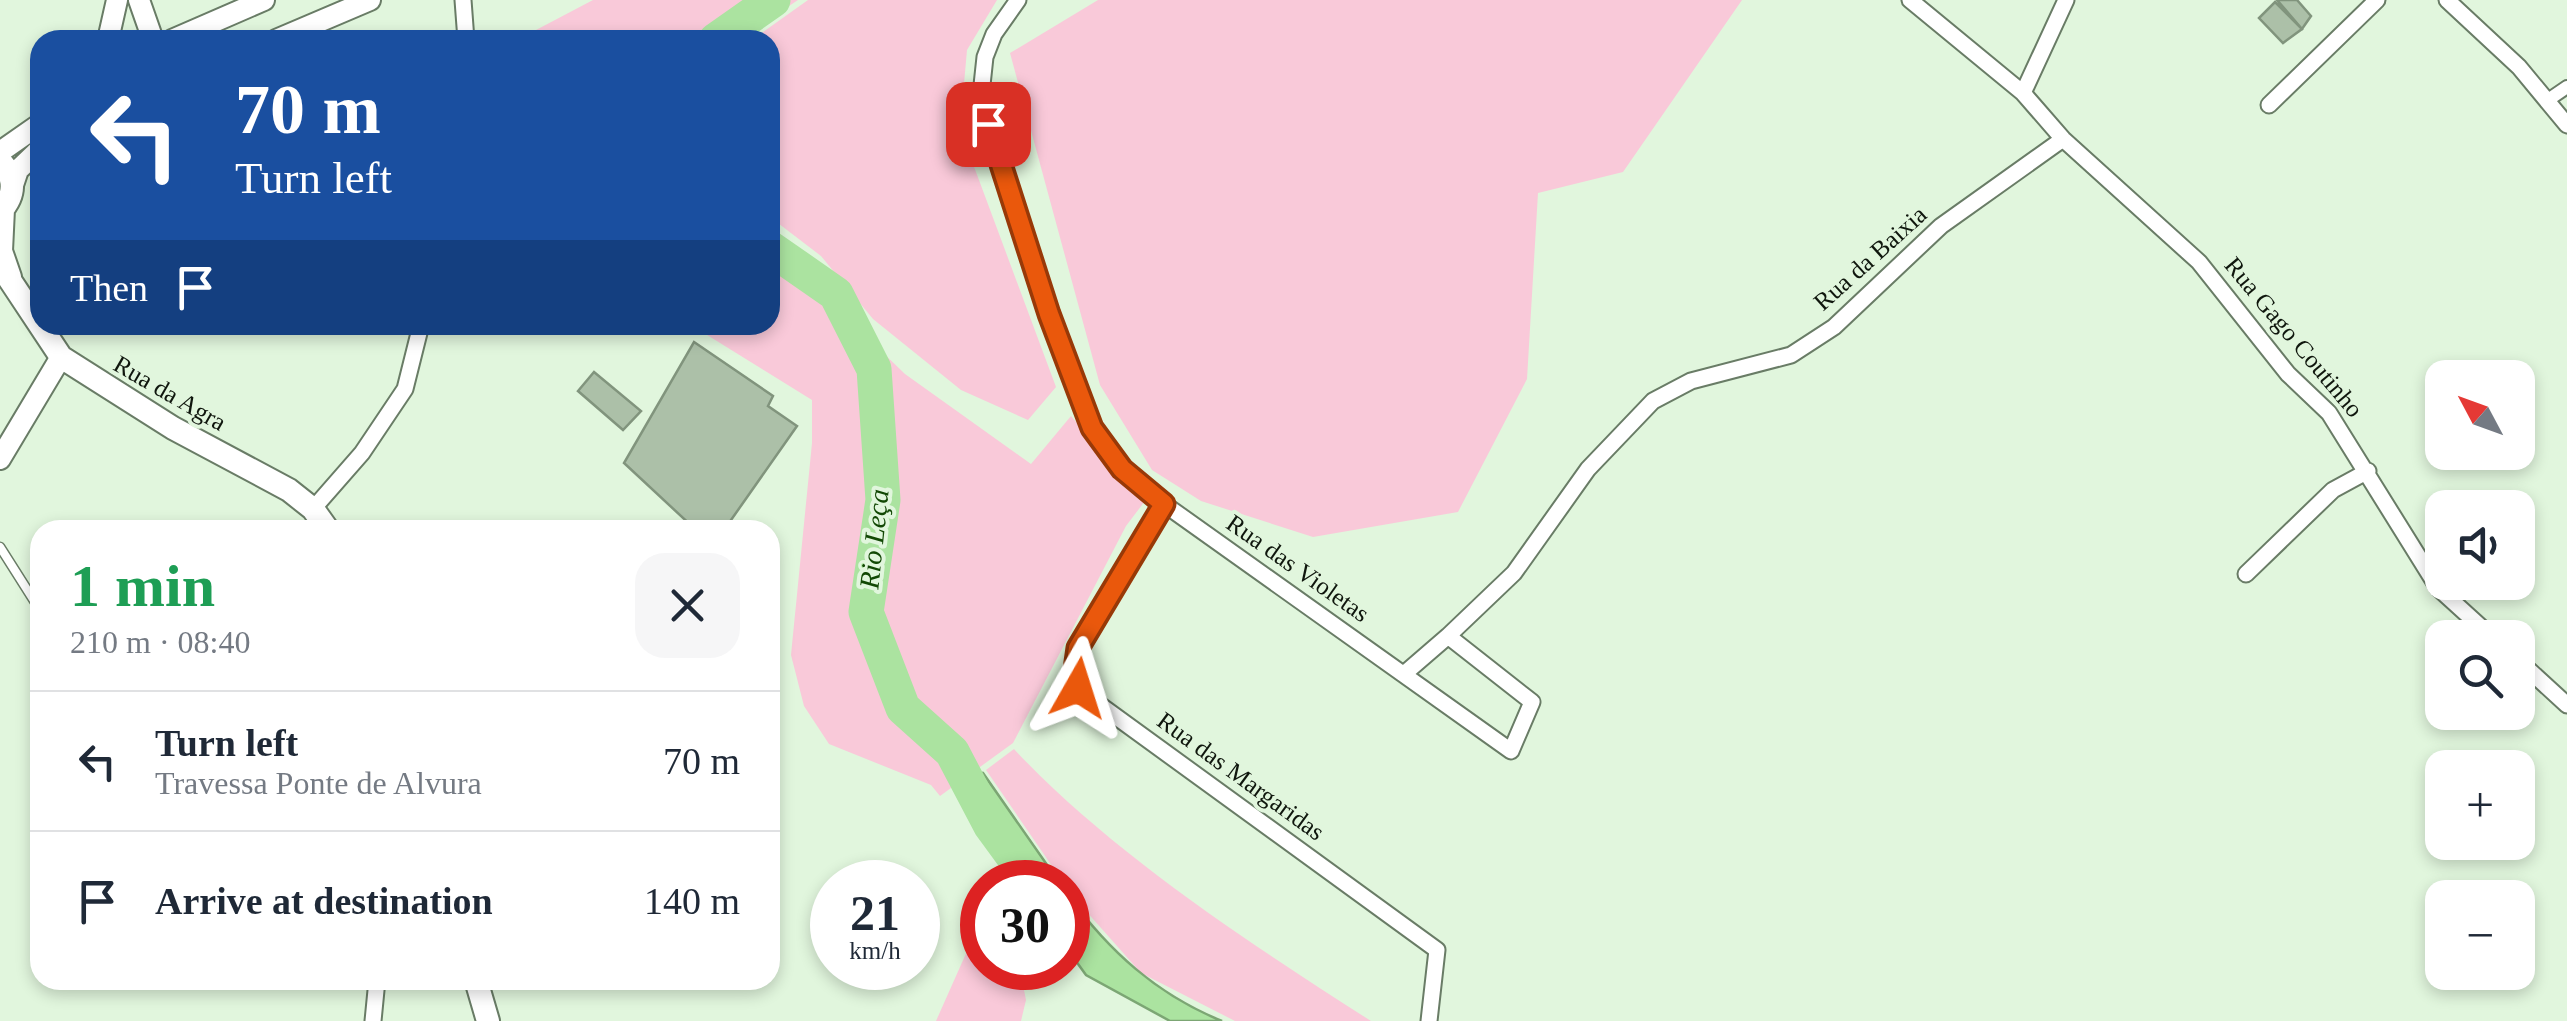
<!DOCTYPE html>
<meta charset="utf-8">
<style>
:root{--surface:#fff;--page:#f6f6f7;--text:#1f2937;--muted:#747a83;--line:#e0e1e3}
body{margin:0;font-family:Georgia,serif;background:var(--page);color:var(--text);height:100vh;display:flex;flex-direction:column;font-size:38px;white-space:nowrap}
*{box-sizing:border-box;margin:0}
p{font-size:32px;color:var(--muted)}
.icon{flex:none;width:55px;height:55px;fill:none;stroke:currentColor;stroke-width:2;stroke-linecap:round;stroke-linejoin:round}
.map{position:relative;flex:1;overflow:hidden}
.sheet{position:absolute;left:30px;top:520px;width:750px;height:470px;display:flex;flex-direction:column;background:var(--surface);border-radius:30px;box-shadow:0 5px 15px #0003}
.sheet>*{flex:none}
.hud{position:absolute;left:30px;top:30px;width:750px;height:305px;border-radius:30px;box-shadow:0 5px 15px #0003;background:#1a4fa0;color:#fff;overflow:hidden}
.needle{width:65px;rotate:311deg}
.fabs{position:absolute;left:2425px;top:360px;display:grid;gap:20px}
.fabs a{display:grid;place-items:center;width:110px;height:110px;border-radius:20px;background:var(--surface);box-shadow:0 5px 15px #0003;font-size:50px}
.speed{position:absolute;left:810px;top:860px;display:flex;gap:20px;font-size:50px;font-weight:700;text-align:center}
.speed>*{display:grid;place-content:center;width:130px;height:130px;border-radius:50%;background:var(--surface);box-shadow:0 5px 15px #0003;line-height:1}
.speed small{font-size:25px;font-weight:400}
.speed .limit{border:15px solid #d22;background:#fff;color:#111}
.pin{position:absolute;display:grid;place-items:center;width:85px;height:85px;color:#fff;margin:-42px;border-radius:20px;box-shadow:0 5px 15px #0006}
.me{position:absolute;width:110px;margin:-55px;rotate:6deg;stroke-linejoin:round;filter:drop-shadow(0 0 8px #0008)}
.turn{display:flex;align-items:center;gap:35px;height:210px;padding:0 40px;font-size:45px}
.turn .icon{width:130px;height:130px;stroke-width:2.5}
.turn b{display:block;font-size:70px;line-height:85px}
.then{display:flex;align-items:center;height:95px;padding:0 40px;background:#0003;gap:20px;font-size:38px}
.round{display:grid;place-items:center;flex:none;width:105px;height:105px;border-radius:30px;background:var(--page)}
.head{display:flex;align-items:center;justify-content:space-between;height:170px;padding:0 40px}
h1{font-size:60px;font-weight:800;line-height:75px;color:#1e9e55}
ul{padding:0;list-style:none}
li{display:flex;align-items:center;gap:30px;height:140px;padding:0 40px;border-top:2px solid var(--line)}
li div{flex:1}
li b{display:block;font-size:38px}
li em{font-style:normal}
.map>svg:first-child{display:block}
.green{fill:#f9c9d9}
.water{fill:#abe3a0;stroke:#7ca674;stroke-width:2.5}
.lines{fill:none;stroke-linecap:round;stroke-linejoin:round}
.river{stroke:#abe3a0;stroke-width:35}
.building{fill:#acc0a8;stroke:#81947d;stroke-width:2.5}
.service-casing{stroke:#697c66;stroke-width:11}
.pedestrian-casing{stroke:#697c66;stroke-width:16}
.minor-casing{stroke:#697c66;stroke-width:19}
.tertiary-casing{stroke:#697c66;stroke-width:24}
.secondary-casing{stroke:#697c66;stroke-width:26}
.service{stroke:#fff;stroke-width:8}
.pedestrian{stroke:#fff;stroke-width:12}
.minor{stroke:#fff;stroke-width:15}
.tertiary{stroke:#fff;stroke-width:20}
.secondary{stroke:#fff;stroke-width:22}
.route-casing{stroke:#983908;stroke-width:25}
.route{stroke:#ea580c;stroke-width:18}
.labels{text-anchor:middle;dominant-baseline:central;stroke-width:8;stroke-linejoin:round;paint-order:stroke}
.street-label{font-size:25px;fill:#0f160d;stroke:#e1f6dd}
.water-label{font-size:28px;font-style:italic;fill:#124805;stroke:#e1f6dd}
</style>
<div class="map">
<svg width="2567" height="1021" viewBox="0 0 2567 1021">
<rect width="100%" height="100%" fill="#e1f6dd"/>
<!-- green -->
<path class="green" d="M593,0H798L738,40H517Z
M808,0H997L967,50L960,129L1056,387L1028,420L961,390L873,319L821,256L770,217V40H752Z
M1098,0H1742L1623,172L1538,193L1527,379L1458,512L1313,537L1201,501L1152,470L1100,385L1010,53Z
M770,231L847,298L877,347L905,374L1031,464L1071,416L1117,470L1148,497L1126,526L1013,743L940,796L931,785L829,744L804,706L791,655L812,443V400L691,325H770Z
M1014,749C1110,852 1252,945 1371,1021H1235L1141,973L1069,892L1068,882H1063L986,770Z
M968,949L982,955V968H1010L1027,975L1022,980L1026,1000L1021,1021H936Z"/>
<!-- water -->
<path class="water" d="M946,769L983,773L1059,882H1011Z
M1068,895C1109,951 1156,994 1222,1021H1170L1086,975L1068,950Z"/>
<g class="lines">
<!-- river -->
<path class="river" d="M716,40L773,0
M770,248L836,294L874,369L883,500L866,612L903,708L952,752L991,826L1032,882"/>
</g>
<!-- building -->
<path class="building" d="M2277,0H2297L2311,16L2302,29Z
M2275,2L2302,29L2283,43L2259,18Z
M694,342L773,396L768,406L797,426L724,530H696L624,463Z
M594,372L641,411L623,430L578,391Z"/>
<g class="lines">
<defs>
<path id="service" d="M0,547L40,610"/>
<path id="pedestrian" d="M2548,100L2567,87"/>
<path id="minor" d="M463,0L466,40
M1018,0L994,34L985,57L982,85L996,155L1049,315L1093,428L1122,469L1164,504L1511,751L1532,702L1448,636L1404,674
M1910,0L2023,93L2063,139L2199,262L2288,374L2329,413L2438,588L2493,638
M2447,0L2519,67L2567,125
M2023,93L2066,0
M2269,105L2377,0
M1164,504L1078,648L1075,669L1078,689L1437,950L1429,1021
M313,509L362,453L405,389L421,325
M2246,574L2333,490L2368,471
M1448,636L1514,573L1588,469L1653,401L1691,381L1791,355L1834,327L1941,226L2063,139
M2518,660L2567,705
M373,1021L377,980"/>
<path id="tertiary" d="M139,0L153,40
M108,40L117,0
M172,40L264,0
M276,40L370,0
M0,152L40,124
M13,185L18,170L40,149
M0,459L61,357"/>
<path id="secondary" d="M0,161C16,177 16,195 0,212
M3,209L1,251L10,277
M0,265L61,357L173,428L289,490L313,509L328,530
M476,980L488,1021"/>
</defs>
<!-- service casing -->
<use href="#service" class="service-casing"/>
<!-- pedestrian casing -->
<use href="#pedestrian" class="pedestrian-casing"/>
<!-- minor casing -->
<use href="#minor" class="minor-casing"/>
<!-- tertiary casing -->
<use href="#tertiary" class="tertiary-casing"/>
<!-- secondary casing -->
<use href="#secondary" class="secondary-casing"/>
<!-- service -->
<use href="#service" class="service"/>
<!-- pedestrian -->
<use href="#pedestrian" class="pedestrian"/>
<!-- minor -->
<use href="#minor" class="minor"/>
<!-- tertiary -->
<use href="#tertiary" class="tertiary"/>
<!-- secondary -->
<use href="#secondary" class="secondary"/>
</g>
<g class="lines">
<defs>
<path id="route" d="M988,124L1049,314L1092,428L1122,469L1164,504L1078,648L1075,669L1078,688"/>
</defs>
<!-- route casing -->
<use href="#route" class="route-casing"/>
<!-- route -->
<use href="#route" class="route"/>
</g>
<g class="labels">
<!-- street labels -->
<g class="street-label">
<text transform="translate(1870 258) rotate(-42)">Rua da Baixia</text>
<text transform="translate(2294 337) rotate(50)">Rua Gago Coutinho</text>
<text transform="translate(170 393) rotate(30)">Rua da Agra</text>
<text transform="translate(1298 568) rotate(35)">Rua das Violetas</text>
<text transform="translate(1241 776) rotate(36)">Rua das Margaridas</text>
</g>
<!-- water labels -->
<g class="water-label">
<text transform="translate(874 539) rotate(-84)">Rio Leça</text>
</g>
</g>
</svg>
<div class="fabs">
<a><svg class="needle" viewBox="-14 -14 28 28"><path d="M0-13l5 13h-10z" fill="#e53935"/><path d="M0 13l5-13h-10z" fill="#747a83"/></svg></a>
<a><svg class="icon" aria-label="sound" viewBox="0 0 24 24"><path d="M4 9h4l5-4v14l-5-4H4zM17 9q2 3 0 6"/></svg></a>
<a><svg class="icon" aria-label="search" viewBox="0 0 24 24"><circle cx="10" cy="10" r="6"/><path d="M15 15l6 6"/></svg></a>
<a>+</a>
<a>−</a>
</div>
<div class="speed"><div>21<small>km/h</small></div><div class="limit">30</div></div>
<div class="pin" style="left:988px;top:124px;background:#d93025"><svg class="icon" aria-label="arrive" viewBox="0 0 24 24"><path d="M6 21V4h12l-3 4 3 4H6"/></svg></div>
<svg class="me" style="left:1078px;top:688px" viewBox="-20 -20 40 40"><path d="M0-17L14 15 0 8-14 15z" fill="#ea580c" stroke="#fff" stroke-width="4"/></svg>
<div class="hud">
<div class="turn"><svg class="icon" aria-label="left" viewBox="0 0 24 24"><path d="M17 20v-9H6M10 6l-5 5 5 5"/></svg><div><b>70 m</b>Turn left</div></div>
<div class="then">Then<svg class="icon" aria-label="arrive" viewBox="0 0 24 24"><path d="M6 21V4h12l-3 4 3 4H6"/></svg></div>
</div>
<section class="sheet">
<div class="head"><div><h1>1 min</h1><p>210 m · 08:40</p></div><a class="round"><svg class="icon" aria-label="close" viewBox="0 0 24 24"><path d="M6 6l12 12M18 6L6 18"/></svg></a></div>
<ul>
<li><svg class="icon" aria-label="left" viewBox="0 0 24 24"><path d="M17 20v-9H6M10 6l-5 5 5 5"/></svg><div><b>Turn left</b><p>Travessa Ponte de Alvura</p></div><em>70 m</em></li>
<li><svg class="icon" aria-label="arrive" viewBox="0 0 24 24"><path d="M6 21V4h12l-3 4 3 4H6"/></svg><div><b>Arrive at destination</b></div><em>140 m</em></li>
</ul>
</section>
</div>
